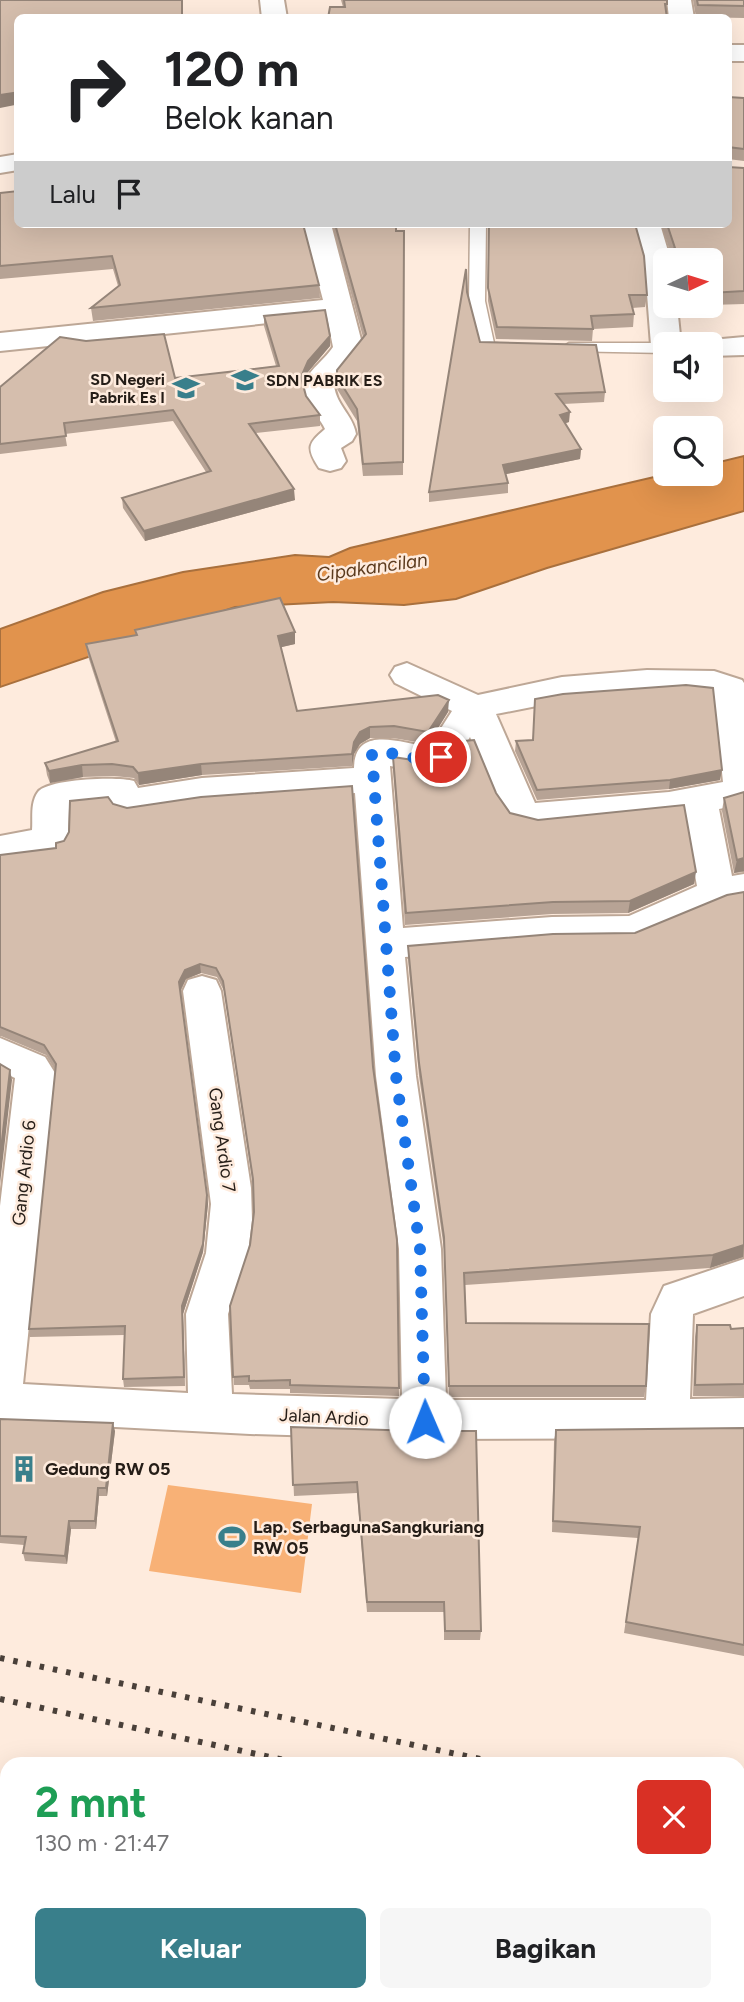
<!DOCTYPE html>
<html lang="id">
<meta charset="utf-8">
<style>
:root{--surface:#fff;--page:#f6f6f6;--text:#202124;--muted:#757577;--accent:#397f8b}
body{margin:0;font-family:Figtree,sans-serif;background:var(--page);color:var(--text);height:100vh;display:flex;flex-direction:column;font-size:26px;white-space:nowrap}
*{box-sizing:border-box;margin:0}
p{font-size:23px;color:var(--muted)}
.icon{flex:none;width:38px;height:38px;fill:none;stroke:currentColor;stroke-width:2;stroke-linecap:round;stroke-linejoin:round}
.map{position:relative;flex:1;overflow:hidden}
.sheet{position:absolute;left:0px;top:1757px;width:746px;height:245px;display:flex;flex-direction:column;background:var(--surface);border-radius:21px 21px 0 0;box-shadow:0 7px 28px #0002}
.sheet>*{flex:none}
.hud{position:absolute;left:14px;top:14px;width:718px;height:214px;border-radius:10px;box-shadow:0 7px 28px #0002;background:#fff;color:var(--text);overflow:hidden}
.needle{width:46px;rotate:86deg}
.tools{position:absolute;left:653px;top:248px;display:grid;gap:14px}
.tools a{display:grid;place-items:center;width:70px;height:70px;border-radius:10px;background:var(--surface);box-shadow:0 7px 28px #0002;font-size:35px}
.pin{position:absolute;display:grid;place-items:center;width:60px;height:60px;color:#fff;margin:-30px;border:4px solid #fff;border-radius:50%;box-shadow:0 2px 7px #0007}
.me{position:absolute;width:77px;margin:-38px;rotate:359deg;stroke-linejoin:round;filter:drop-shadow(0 0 5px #0008)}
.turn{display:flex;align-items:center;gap:24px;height:147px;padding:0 35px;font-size:32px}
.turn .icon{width:91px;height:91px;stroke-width:2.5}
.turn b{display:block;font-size:49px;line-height:60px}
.then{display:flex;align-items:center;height:66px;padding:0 35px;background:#0003;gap:14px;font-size:26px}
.round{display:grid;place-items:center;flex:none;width:74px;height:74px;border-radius:10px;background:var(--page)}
.head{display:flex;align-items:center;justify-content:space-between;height:119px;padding:0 35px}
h1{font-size:42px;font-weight:700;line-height:52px;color:#1e9e55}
.button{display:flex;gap:14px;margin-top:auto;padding:14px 35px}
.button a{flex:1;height:80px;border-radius:10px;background:var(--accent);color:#fff;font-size:28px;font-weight:700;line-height:80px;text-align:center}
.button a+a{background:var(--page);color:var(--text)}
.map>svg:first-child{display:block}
.green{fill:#f8b176}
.water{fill:#e1934d;stroke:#a9703d;stroke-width:2}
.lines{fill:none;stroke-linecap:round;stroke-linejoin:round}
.lane-casing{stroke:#bda796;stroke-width:3}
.street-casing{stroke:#bda796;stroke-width:4}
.lane{fill:#fff;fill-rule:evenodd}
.street{fill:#fff;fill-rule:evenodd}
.rail{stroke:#4a4039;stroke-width:6;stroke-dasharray:4.5 9;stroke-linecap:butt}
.wall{fill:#b7a395}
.shaded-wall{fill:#958579}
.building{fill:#d5bead;stroke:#958579;stroke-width:2}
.route{stroke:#1a73e8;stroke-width:12;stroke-dasharray:0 21.6}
.labels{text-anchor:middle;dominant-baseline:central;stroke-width:5;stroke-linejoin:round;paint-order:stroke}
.far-poi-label{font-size:16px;font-weight:bold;fill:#251d17;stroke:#feebdd;text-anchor:end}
.street-label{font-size:18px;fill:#251d17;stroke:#feebdd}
.poi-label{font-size:18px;font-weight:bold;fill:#251d17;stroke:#feebdd;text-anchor:start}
.water-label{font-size:19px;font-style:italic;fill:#5c3b1e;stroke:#feebdd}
</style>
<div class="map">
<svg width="744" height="2002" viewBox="0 0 744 2002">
<rect width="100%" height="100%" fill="#feebdd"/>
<!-- green -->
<path class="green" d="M168,1485L312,1504L301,1593L149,1571Z"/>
<!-- water -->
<path class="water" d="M744,456V511L547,568L456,599L404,605L333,602L235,607L0,687V629L103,592L183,572L295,555L329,557L350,548L667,474H710L711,464Z"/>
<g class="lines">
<defs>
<path id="lane" d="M470,224H486L485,301L494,343L515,345L517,348L515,351L491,353L478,345L469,301Z
M569,343H665L671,345H665V353L563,351L561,348Z"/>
<path id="street" d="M260,0H284L287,18H262Z
M667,0H691L694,18H669Z
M728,45H744V61H728Z
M18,154V170L0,173V157Z
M303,224H331L363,347L334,382C334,404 353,414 356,434L352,441L341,448L346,461L341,468L330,471L319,468C305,447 309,443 325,429C321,420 314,414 309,405C293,377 320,367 333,347L327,317L0,351V333L323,300Z
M632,224H660L671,261H665V306H677L681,345H665V354L656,351L651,345L645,268Z
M744,337V355L710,356V345H697L700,341Z
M407,663L478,695L562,677L647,670L714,671L742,680L744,683V804L719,809L732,876L744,874V902L724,906L633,944L552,945L405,957L416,1076L441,1249L446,1400H646L651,1314L664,1286L744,1259V1296L693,1314L690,1399L744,1398V1438L431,1439L425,1442L418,1439L250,1434L0,1421V1206L15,1078L0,1071V1038L45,1057L55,1073L23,1384L188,1393L186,1314L206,1253L211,1204L183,991L188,980L202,976L216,980L221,991L251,1188L252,1220L248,1253L228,1314L232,1394L402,1399L399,1249L376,1076L355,793L202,804L128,815L115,811L111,804L69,808L68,840L63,849L0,862V836L32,830C33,818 30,803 38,792C47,779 118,776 134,781L138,788L202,778L354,768C355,724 401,743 429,747L452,711L395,683L390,675L395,667ZM685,692L714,695L723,782L669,792L535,803L496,714L562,701ZM470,737L498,804L510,823L537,830L684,815L697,886L629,916L552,917L403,928L390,766L438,774L450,770Z
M0,1799L7,1801V1851L0,1849Z
M7,1932V1984L0,1985V1933Z
M539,1995H608L611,2002H542Z"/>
</defs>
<!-- lane casing -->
<use href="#lane" class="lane-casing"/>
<!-- street casing -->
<use href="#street" class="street-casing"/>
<!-- lane -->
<use href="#lane" class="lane"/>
<!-- street -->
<use href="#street" class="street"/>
<!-- rail -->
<path class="rail" d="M0,1658L504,1764
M0,1699L303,1764
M738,1813L744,1815
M738,1857L744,1859"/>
</g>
<!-- wall -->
<path class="wall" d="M0,0H183V18H18V115H16Z
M341,0H667V4L666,12L343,7Z
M693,0H744V18L696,17Z
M728,97L744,98V161L728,159Z
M744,168V304L710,305V261H668L669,251H670L661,224H728Z
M0,193L125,227L319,285L320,298L93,321L91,308L118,286L113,269L0,279Z
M332,224H396V231H404L403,475L363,476L357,421L337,389V370L363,337Z
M489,224L647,295L645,307L632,308L634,314L633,327L593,329L592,341L496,339L488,301Z
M467,292L480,342L605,392L604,402L563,404L569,422L565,423L581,449L580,459L506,474L508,483V493L429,502V492Z
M264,316L330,336V346L308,372L303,384L306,396L320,415V426L256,433L295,500L145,541L123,508L122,498L206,472L173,421L65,434L67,446L0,454V387L175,378L276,366L264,326Z
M135,630L295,644L281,647L297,711L448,712L428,744L393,738H370L360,744L354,754L352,766L202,775L139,785L134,778L114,776L83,777L50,783L47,775L45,763L116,742L88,656L86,644L136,635Z
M533,740L720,780L669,789L537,800L515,751L516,741Z
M393,757L496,793L510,813L694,884L628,913L552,914L405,925L393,769Z
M744,792V872L734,873L722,811L724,798Z
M113,804L373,1067L397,1240L399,1396L290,1393V1389H250L249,1385H234L230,1306L250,1245L254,1212L253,1185L224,991L217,977L201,973L186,979L181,991L208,1204L203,1252L183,1314L185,1386L124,1387L123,1379L124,1335L30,1337L29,1329L55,1070L46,1055L1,1036H0V855L56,848L64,841Z
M744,892V1257L710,1268L465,1285L466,1323L646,1386L644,1397H449L444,1249L419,1076L408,959V946L635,933Z
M697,1325L731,1329L744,1328V1396H693L695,1337Z
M0,1419L115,1431L107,1496H99L96,1529H71L67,1564L25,1561L23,1553L24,1545L0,1543Z
M291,1427L418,1431L481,1631L480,1640H444V1612H367L357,1493L294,1496Z
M744,1428V1656L624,1633L638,1538L552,1532L554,1441L556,1430Z"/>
<!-- shaded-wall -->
<path class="shaded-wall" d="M14,93L15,105L0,108V95Z
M330,336V346L308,372L302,387L301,377L308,361Z
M570,412L569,422L560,425V415Z
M581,449L580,459L502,475L503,465Z
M294,489L295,500L145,541L144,531Z
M295,632V644L278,648V636Z
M449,700L448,712L428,744V732Z
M370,727V738L360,744L354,754L352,766V754L354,742L360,732Z
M201,764L202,775L139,785L138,773Z
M82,765L83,777L50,783L49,771Z
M722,770L720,780L669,789L670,780Z
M744,858V871L734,873L737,860Z
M696,872L694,884L628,913L630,901Z
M200,964L201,973L186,979L180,991L179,982L185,970Z
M10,1070L12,1080L0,1184V1158Z
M207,1195L208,1204L203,1252L183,1314L185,1386L182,1306Z
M744,1245L743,1257L710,1268L713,1255Z
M113,1423L115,1431L107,1496L106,1488Z
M98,1488L99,1496L96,1529L95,1521Z
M69,1521L71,1529L67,1564L65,1556Z"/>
<!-- building -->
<path class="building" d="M0,0H182V18H18V103H15L14,93L0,95Z
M344,0H667V4H665L667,18H328L330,7H345Z
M697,0H744V6L698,5Z
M728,97L744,98V149L728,147Z
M728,167L744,168V291L710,293V261H669V251L675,248L667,224H728Z
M18,191V224H125V227L178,224H303L319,285L91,308L120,285L112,256L0,266V193Z
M335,224H396V231H404L403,462L363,464L357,409L337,377V370L366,334Z
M489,224H635L644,256L647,295H629L634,314L591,316L593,329L497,327L488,288Z
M466,269L467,292L480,342L596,345L605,392L556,394L570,412L560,415L581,449L503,465L508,483L429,492Z
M325,310L330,336L308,361L301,377L306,396L320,415L249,424L294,489L144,531L122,498L211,471L173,410L64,423L66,436L0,444V387L60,337L86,341L164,334L175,378L279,366L264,316Z
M280,598L295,632L278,636L297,711L438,695L449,700L428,732L394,726L370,727L360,732L354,742L352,754L201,764L138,773L133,767L112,764L82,765L49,771L45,763L118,741L86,644L137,635L135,630Z
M686,685L713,688L722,770L670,780L537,790L516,741L533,740L535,699L563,694Z
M474,740L496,793L510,813L538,820L684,805L696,872L630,901L553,902L406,913L393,757L439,764L453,759L464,741Z
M352,786L373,1067L397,1240L399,1388L290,1385V1380L249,1381V1376L233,1377L230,1306L250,1245L254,1212L253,1179L223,981L216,968L200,964L185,970L179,982L207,1195L203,1244L182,1306L184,1377L123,1379L125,1326L29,1329L56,1064L44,1045L0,1027V855L56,848V843L64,841L69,832L70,801L108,797L113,804L127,808L201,797Z
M744,792V858L737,860L724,798Z
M744,892V1245L713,1255L464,1273L466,1323L649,1324L646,1386H449L444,1237L419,1063L408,946L553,934L635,933L727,895Z
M0,1064L10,1070L0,1158Z
M697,1325H730L731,1329L744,1328V1384L695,1385Z
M0,1419L113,1423L106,1488H98L95,1521H69L65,1556L23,1553L26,1537L0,1536Z
M291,1427L418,1431L424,1434L432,1431H476L481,1631H445L444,1602H367L357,1482L293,1485Z
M744,1428V1645L626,1622L640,1527L553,1521L556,1430Z
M110,1995H369L367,2002H109Z"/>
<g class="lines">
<!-- route -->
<path class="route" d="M425,1422L420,1249L396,1076L372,755L379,751L431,761H438L441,757"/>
</g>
<!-- icons -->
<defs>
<symbol id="school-bare" viewBox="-9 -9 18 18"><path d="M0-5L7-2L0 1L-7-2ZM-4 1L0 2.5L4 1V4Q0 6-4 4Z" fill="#397f8b" stroke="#feebdd" stroke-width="2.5" paint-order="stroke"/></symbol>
<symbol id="building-bare" viewBox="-9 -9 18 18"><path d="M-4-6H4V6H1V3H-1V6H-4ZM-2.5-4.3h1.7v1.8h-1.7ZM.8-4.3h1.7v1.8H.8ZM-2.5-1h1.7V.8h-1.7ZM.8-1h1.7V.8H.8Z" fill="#397f8b" stroke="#feebdd" stroke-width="2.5" paint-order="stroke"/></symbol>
<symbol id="stadium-bare" viewBox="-9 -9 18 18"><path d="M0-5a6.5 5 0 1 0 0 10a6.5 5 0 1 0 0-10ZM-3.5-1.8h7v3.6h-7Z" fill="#397f8b" stroke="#feebdd" stroke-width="2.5" paint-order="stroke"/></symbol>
</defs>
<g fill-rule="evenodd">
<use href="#school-bare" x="226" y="361" width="38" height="38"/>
<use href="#school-bare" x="167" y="369" width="38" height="38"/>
<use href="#building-bare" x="5" y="1450" width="38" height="38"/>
<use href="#stadium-bare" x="213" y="1518" width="38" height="38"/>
</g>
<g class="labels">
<!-- far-poi labels -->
<g class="far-poi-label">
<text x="165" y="379">SD Negeri<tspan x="165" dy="18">Pabrik Es I</tspan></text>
<text x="266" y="380" text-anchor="start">SDN PABRIK ES</text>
</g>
<!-- street labels -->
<g class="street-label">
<text transform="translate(222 1140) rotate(82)">Gang Ardio 7</text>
<text transform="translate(24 1173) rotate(-84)">Gang Ardio 6</text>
<text transform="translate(324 1417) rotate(3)">Jalan Ardio</text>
</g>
<!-- poi labels -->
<g class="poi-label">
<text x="45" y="1469">Gedung RW 05</text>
<text x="253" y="1527">Lap. SerbagunaSangkuriang<tspan x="253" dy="21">RW 05</tspan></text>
</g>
<!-- water labels -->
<g class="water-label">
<text transform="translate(372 567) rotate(-8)">Cipakancilan</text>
</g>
</g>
</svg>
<div class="tools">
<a><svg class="needle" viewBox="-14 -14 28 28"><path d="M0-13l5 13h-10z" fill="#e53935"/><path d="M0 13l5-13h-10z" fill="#757577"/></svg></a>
<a><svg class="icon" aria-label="sound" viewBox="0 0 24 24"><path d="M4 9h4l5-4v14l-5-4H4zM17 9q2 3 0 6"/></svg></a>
<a><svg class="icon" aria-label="search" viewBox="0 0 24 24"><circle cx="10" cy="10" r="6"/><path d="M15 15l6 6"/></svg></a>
</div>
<div class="pin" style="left:441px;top:757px;background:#d93025"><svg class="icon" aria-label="arrive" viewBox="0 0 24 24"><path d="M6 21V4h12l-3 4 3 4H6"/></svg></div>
<svg class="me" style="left:425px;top:1422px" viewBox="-20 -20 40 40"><circle r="19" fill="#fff"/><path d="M0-13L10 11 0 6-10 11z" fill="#1a73e8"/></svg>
<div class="hud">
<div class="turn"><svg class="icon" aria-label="right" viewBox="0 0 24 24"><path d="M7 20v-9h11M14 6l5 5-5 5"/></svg><div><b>120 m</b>Belok kanan</div></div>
<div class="then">Lalu<svg class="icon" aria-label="arrive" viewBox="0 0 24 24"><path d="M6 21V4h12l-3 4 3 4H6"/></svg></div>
</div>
<section class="sheet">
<div class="head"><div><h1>2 mnt</h1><p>130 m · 21:47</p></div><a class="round" style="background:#d93025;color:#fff"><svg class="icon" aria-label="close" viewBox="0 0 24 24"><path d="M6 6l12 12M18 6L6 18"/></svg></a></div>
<div class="button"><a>Keluar</a><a>Bagikan</a></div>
</section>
</div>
